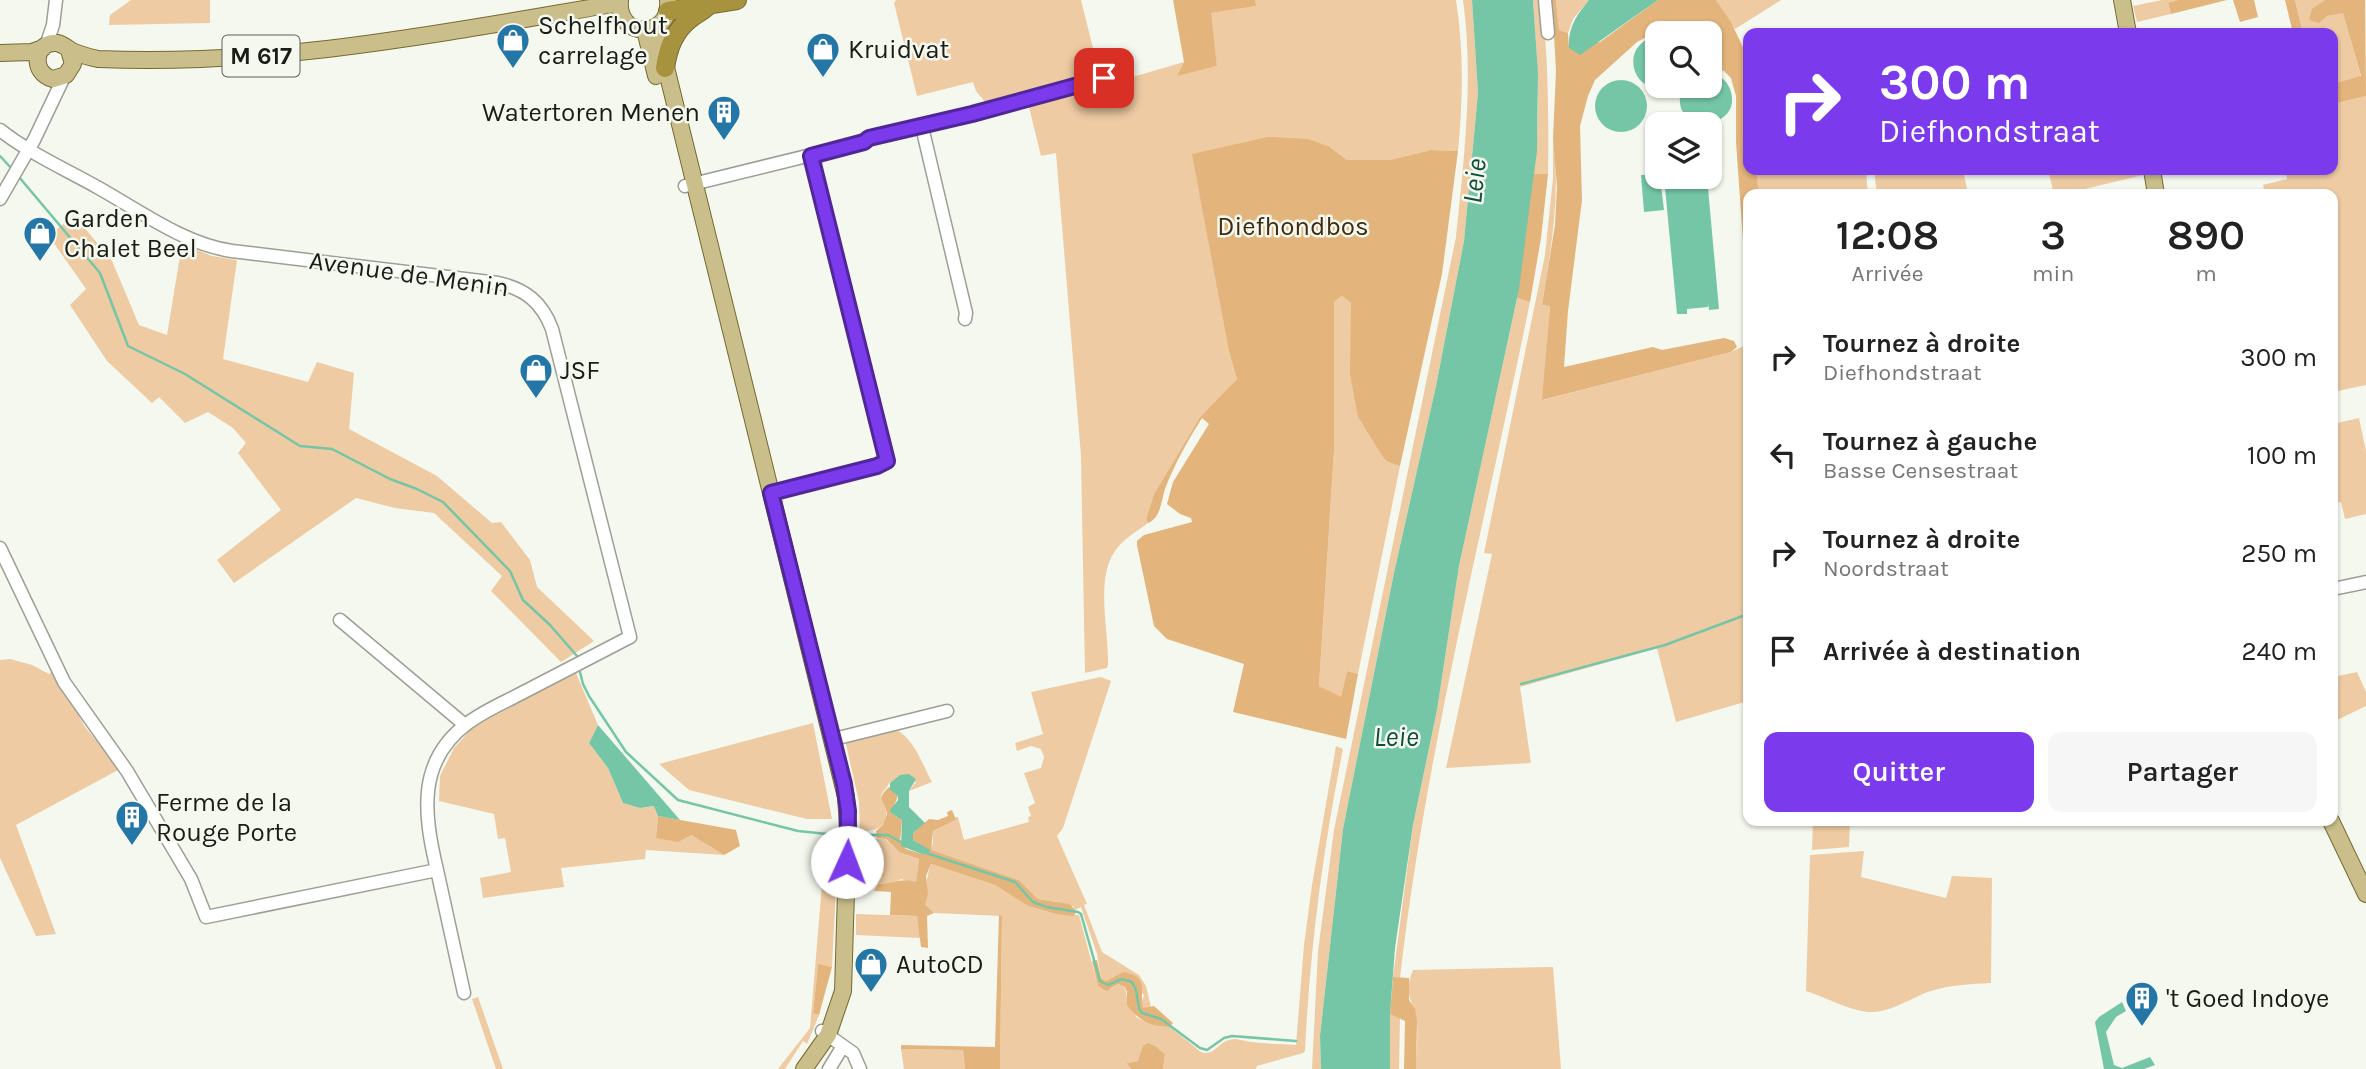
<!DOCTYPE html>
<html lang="fr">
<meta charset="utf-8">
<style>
:root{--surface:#fff;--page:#f6f6f6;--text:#222;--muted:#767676;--accent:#7c3aed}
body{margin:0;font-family:Karla,sans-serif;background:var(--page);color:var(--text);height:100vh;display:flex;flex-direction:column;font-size:26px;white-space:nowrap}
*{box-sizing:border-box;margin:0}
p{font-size:23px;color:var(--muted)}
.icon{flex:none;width:38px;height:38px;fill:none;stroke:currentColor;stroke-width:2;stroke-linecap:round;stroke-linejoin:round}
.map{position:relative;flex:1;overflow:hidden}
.panel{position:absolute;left:1743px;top:189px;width:595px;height:637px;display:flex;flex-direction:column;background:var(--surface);border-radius:14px;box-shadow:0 2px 5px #0004}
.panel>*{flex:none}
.top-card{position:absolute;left:1743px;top:28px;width:595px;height:147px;border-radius:14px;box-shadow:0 2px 5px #0004;background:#7c3aed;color:#fff;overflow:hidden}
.controls{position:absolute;left:1645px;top:21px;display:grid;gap:14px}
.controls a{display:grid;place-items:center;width:77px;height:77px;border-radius:14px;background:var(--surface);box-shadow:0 2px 5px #0004;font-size:35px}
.pin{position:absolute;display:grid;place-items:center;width:60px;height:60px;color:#fff;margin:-30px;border-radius:14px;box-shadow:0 4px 10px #0006}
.me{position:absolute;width:77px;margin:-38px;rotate:2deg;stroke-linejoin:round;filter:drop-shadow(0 0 5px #0008)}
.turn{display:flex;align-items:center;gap:24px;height:147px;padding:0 21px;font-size:32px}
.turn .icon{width:91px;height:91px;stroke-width:2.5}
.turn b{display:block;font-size:49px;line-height:60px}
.eta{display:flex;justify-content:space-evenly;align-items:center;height:119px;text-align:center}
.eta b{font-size:42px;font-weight:600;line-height:49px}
.button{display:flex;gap:14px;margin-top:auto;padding:14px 21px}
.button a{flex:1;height:80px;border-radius:14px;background:var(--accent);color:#fff;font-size:28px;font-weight:600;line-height:80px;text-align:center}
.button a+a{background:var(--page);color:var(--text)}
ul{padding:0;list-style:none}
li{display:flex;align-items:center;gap:21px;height:98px;padding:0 21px}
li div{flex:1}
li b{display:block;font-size:26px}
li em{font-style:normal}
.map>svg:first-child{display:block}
.green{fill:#eecba3}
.forest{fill:#e3b47b}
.water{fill:#75c6a7}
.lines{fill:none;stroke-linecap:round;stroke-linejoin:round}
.stream{stroke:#75c6a7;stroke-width:2.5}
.minor-casing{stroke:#9c9f95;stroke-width:15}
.major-casing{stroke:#766930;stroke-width:18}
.highway-casing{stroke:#766930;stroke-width:20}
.minor{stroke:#fff;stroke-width:12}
.major{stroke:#cabe8b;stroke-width:16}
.highway{stroke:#a7923d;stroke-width:18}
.route-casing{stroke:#51269a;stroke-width:18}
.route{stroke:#7c3aed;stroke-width:12}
.labels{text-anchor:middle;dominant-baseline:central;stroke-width:5;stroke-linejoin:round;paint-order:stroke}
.shield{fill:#f5f8ee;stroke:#5c5e58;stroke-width:2}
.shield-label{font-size:24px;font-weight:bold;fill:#1b1c18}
.poi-label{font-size:26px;fill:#1b1c18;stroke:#f5f8ee;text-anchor:start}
.park-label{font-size:26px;fill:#3f2b12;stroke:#f5f8ee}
.street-label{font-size:26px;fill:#1b1c18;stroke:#f5f8ee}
.water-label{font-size:28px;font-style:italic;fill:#0b4f3b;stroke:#f5f8ee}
</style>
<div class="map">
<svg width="2366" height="1069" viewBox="0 0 2366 1069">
<rect width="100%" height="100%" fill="#f5f8ee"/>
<!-- green -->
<path class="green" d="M131,0H210V23L109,25L110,15Z
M896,0H1081L1099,72L985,102L976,91L973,82L917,96L894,3Z
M1255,0H1456C1464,51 1463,100 1458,151L1431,150L1390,160H1347L1330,147L1193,154L1229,352L1237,379L1200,417L1154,494L1146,519L1148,523C1136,532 1123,539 1115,551C1095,579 1109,632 1108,664L1107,668L1085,673L1081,456L1056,153L1041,156L1029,107L1184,62L1178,75L1217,66L1210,13L1255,6Z
M1463,0H1472L1478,93L1464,241L1436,386L1394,573L1343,829L1320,1036L1321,1069H1312L1318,951L1334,830L1456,237C1464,158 1474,79 1463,0Z
M1533,0H1542C1548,58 1549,116 1548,174H1533C1542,117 1537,58 1533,0Z
M1556,0H1589L1573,19L1568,33L1559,30Z
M1716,0H1781L1735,29Z
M2162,0H2178L2168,3L2171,14L2137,22L2133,6Z
M2295,0H2325L2312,10L2310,20L2343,12L2361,77L2333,84V76L2338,75L2337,67L2333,66V33H2303Z
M2366,96V385L2333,392V194H2265L2263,185L2287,179L2285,170H2333V104Z
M1553,138C1561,195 1551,249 1542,305L1550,306L1543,400L1731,352L1748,344V701L1676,722L1657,648L1520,687L1531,763L1446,768L1492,554L1484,553L1545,255L1553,178Z
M1756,170H1866L1868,194H1759Z
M1874,170H1963L1968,194H1877Z
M2048,170H2142L2143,175L2064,194H2054Z
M74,215L112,261L139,325L167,335L182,244L212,256L237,260L223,359L308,382L317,362L354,373L349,429L437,476L492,523L501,522L530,560L537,587L594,641L561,662L491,591L502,576L434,513L395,508L356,498L234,583L217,560L281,510L238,453L246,443L233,428L208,412L185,423L159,397L152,403L107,361L70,305L86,289L49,236Z
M1342,296L1351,303L1358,417L1388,462L1400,466L1358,674L1347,671L1341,698L1319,686L1334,451V302Z
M1517,298L1530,302C1484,527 1426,750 1400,978L1393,977L1413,825L1437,710L1459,566Z
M2359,418L2366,451V514L2345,519L2341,502L2335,503L2333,494V424Z
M10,659L32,665L49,674L54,669L85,727L120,769L16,825L56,934L36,936L0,858V660Z
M2357,672L2366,692V706L2333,722V677Z
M576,673L598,725L589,743L608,768L623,803L640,808L655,806L658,816L656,838L691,835L724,855L646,850L645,859L561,868L564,887L483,898L480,878L511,872L505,838L498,839L494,814L439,801L440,776L454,748L476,724Z
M1101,677L1111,681L1063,828L1057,836L1087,904L1084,905L1102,952L1139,975L1146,986L1151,1007L1143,1009L1141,1005L1144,995L1123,972L1106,981L1101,978L1097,954L1081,907L1075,910L1073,906L1058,902L1038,899L1019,880L930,850L933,843V831L956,820L955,817H958L964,840L1029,822L1028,817L1031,816L1028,807L1035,803L1024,773L1041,768L1044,757L1041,749L1031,746L1017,751L1015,743L1043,734L1031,692Z
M813,723L832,819H807L689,790L659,764Z
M891,728C913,734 922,764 932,782L909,791L916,782H890C888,787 882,791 881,796C880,803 886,805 886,812C888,829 873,831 860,831L859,802L846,744L847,741Z
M1336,746L1343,749C1323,849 1310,948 1305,1051L1303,1053L1257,1066L1256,1069H1163L1165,1054L1154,1045L1148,1043L1138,1061L1128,1063L1131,1069H1000L1002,916L934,913L925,904C926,890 926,877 931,864L995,885L1028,906L1056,914L1079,915L1098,986L1111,989L1118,984L1125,987L1127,998L1137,1018L1157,1026L1170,1027L1201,1052C1214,1057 1217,1043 1229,1040C1236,1037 1244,1041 1251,1042C1266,1044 1281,1044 1296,1045L1304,945L1312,885Z
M1813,821H1850L1849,847L1812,850Z
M859,839H885L899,852L919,859L916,883L901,879L890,884L858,883Z
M1864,851L1861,877L1946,898L1952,876L1992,878L1991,983C1970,984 1950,985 1931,991C1909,998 1892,1013 1868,1012C1848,1010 1825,997 1806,991L1810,855Z
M834,866L837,867L832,967L818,965L813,1012L819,1015L807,1044L803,1041L785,1069H778L810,1028L823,873L833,874Z
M856,914L917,916L921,938L856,935Z
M1553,967L1561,1069H1416C1416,1054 1418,1039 1417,1024C1415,1002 1402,996 1413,970Z
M478,997L503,1069H496L472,999Z
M1390,1014L1400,1018L1399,1069H1390Z
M901,1049L963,1050L965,1069H904Z"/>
<!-- forest -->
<path class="forest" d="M1173,0H1255L1256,6L1211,13L1217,66L1177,76L1184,62Z
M1552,0H1556L1559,30L1568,33L1569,48L1600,42L1658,0H1716L1731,22L1748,58V170H1756L1759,194H1748V310L1736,142V96L1731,78L1724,71L1710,67V33L1657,31L1637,42L1595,80L1588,96L1580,126L1582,200L1568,311L1564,367L1653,347L1662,350L1724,338L1734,341L1737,347L1731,352L1542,400L1550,306L1542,305L1555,225L1557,187L1553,138L1556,71Z
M2178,0H2227L2171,14L2168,3Z
M2233,0H2254L2258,17L2240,22Z
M2285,0H2295L2303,33H2293Z
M2325,0H2365L2366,96L2333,104V84L2361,76L2343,13L2327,16L2319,23L2309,20L2312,9Z
M1268,137L1308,139L1330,147L1347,160H1390L1431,150L1458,151L1442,274L1400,466L1388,462L1383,457L1358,417L1350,374L1351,303L1342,296L1334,302V451L1319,686L1341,697L1347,671L1358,674L1346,739L1233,712L1244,664L1167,639L1154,626L1137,545V541L1144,535L1192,522L1191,518L1180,514L1167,504L1173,482L1209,424L1202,418C1188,440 1174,465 1165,489C1161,501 1161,518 1148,523L1146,519L1154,494L1200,417L1237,379L1229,352L1192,154Z
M1533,174H1548L1541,238L1530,302L1517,298Z
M889,787L898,796L891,813L902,820L900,842L906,849L922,854L918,843L913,840V833L929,819L938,820L948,816L947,812L952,810L956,820L933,831L931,850L1019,880L1038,899L1070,904L1075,910V914L1073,916L1056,914L1028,906L995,885L931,864L926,876L928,894L925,904L934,913L927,916L928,948L921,947L917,916L890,915L891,892L874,891L878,884C894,884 900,877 916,882L919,859L899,852L886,839L877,838L876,831L883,825L887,814C885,800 874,801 889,787Z
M658,816L736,830L740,846L724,855L691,835L678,842L656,838Z
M999,915L1002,916L1000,1069H965L963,1050L901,1049V1045L995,1047Z
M1097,960L1101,978L1106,981L1123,972C1150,976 1139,991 1143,1008L1154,1006L1173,1023L1170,1027C1150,1027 1138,1020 1127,1005V992L1125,987L1118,984L1107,991L1098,986L1092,961Z
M818,964L832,967L819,1015L813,1013Z
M1393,977L1409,978V1000L1415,1009L1417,1021L1416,1069H1404L1405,1021L1390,1014Z
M1148,1043L1154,1045L1165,1054L1163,1069H1131L1127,1063L1138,1061L1143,1046Z"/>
<!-- water -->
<path class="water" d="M1472,0H1533L1538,73L1537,151L1530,203L1519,289L1459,566L1437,710L1413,825L1395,948L1390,1014V1069H1321L1320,1036L1343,829L1394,573L1436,386L1464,241L1478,93Z
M1589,0H1658L1580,55L1569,48C1568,27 1576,16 1589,0Z
M1657,36V86H1670C1632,99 1617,44 1657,36Z
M1710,72C1719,75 1726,79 1730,89C1746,133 1663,136 1683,86H1710Z
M1595 106a26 26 0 1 1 52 0a26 26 0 1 1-52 0Z
M1657,174V177H1660L1664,210L1644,212L1641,175Z
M1664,177H1707L1719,309L1709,310L1708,303V307L1687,309V314H1677Z
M598,725L680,820L658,816L654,806L640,808L623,803L608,768L589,743Z
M909,774L916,779L909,791V807L925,823L913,833V840L930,850L929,853L922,854L901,846L902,820L891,813L890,810L898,800V796L890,790V783L900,775Z
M2122,1002L2126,1011L2116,1017L2106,1032L2114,1065L2122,1068L2150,1057L2155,1065L2144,1069H2104L2095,1022L2099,1017Z"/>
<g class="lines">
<!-- stream -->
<path class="stream" d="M0,156L12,169
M19,177L100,273L128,346L185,374L300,446L332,449L390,479L417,489L443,502L510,571L523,600L550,625L577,656
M580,672L583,684L589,696L626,752L678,800L798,831L837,835
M1521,684L1665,645L1748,614
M860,835H888L901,842
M926,853L1015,882L1033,902L1047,907L1078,912L1081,914L1100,981L1108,985L1122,979L1132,982L1136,990L1139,1008L1142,1013L1161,1019L1200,1048L1207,1050L1224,1038L1232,1036L1296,1041"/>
<defs>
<path id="minor" d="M1545,0L1548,33
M46,46L53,25L56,0
M922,127L966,313L965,319
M0,130C29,153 65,169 97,187C140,211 184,244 232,251L498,283C525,289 542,302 552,329L630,637C594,656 557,675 520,694C503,703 484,711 468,723C416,761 424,815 437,870
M685,186L864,142L869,138L972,114L1111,77
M0,199L34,140L64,77
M771,493L877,466L887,461L811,156
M0,548L64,682L127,771L191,879L206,917L437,870L464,993
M2333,589L2366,582
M340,620L465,725
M834,739L947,711
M822,1031L853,1053L860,1069
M829,1069L843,1046"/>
<path id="major" d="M620,0C616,40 672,39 668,0
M2122,0L2128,33
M656,27L846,797L848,826L843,991L828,1035L804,1069
M645,30L656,76
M69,50L73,64L66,75L53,79C30,73 34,41 57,43C63,44 67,48 72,51C80,55 89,57 98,59C274,67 447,32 619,3
M0,53L32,52L43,48
M2152,170L2156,194
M2331,821L2366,894"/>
<path id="highway" d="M668,11L737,0
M665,68C668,48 674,31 691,18C698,13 703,11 709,5"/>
</defs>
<!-- minor casing -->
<use href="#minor" class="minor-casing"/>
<!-- major casing -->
<use href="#major" class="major-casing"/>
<!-- highway casing -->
<use href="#highway" class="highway-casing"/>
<!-- minor -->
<use href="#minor" class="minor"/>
<!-- major -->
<use href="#major" class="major"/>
<!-- highway -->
<use href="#highway" class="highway"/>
</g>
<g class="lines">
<defs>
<path id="route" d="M847,862L848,811L844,784L771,493L877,466L887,461L811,156L864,142L869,138L972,114L1104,78"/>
</defs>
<!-- route casing -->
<use href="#route" class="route-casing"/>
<!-- route -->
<use href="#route" class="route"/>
</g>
<!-- icons -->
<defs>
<symbol id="shop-pin" viewBox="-11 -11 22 30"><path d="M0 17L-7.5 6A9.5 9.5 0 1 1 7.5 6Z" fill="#2476a7" stroke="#f5f8ee"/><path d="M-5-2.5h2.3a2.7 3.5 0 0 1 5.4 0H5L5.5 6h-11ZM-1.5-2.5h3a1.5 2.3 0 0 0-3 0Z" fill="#fff"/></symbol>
<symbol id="building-pin" viewBox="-11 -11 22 30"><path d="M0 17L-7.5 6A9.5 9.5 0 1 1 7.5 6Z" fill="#2476a7" stroke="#f5f8ee"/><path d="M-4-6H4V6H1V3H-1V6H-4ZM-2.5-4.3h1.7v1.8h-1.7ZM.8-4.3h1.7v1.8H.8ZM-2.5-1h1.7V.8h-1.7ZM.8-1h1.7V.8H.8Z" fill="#fff"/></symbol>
</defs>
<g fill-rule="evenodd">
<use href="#shop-pin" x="494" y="21" width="38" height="52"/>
<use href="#shop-pin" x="804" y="30" width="38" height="52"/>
<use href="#building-pin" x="705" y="93" width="38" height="52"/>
<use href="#shop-pin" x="21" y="214" width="38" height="52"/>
<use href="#shop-pin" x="517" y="351" width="38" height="52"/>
<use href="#building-pin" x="113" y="798" width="38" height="52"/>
<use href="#shop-pin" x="852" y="945" width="38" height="52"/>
<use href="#building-pin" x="2123" y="979" width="38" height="52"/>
</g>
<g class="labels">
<!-- shield labels -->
<rect class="shield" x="222.5" y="35.5" width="77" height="41" rx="5"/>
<g class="shield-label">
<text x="261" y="56">M 617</text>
</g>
<!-- poi labels -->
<g class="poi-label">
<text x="538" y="25">Schelfhout<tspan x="538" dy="30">carrelage</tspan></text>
<text x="848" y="49">Kruidvat</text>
<text x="700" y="112" text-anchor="end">Watertoren Menen</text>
<text x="64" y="218">Garden<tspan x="64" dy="30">Chalet Beel</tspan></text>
<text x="560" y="370">JSF</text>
<text x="156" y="802">Ferme de la<tspan x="156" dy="30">Rouge Porte</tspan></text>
<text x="896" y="964">AutoCD</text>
<text x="2166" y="998">'t Goed Indoye</text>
</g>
<!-- park labels -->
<g class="park-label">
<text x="1293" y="226">Diefhondbos</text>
</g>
<!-- street labels -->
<g class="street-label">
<text transform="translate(409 274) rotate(8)">Avenue de Menin</text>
</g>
<!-- water labels -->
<g class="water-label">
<text transform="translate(1474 181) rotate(-84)">Leie</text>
<text x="1396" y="736">Leie</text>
</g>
</g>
</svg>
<div class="controls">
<a><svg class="icon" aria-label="search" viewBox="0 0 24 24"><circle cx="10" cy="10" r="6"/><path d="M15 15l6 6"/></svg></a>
<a><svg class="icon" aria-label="layers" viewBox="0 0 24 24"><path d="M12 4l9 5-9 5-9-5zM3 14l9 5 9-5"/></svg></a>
</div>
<div class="pin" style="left:1104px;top:78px;background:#d93025"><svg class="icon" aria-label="arrive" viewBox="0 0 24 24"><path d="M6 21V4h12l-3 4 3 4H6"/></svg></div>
<svg class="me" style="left:847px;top:862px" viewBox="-20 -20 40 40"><circle r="19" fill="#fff"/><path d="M0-13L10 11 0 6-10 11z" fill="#7c3aed"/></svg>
<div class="top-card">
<div class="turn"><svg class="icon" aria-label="right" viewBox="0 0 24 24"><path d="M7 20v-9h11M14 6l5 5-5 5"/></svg><div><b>300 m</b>Diefhondstraat</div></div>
</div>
<section class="panel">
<div class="eta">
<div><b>12:08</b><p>Arrivée</p></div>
<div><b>3</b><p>min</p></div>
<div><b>890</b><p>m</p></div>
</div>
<ul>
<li><svg class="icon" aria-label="right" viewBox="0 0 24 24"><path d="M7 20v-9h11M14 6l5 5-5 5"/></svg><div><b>Tournez à droite</b><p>Diefhondstraat</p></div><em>300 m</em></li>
<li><svg class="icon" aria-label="left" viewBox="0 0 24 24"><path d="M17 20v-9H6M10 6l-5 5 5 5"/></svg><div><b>Tournez à gauche</b><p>Basse Censestraat</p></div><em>100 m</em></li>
<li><svg class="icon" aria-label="right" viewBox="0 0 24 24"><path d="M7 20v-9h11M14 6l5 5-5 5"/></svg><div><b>Tournez à droite</b><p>Noordstraat</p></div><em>250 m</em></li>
<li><svg class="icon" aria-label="arrive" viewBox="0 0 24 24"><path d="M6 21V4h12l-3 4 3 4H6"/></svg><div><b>Arrivée à destination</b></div><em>240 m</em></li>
</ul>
<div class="button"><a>Quitter</a><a>Partager</a></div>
</section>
</div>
